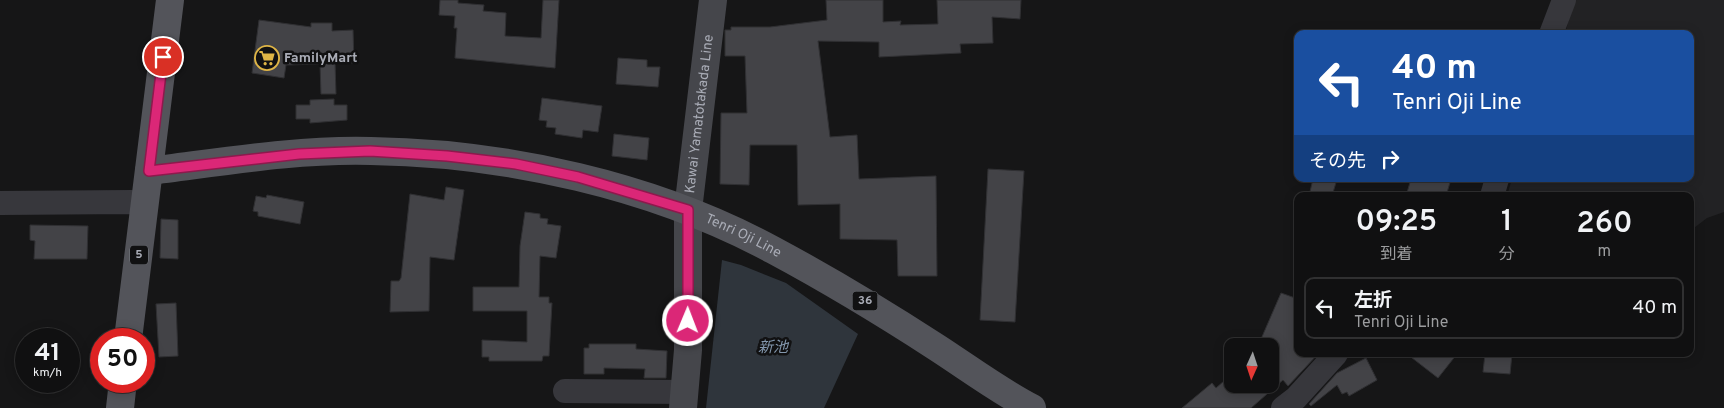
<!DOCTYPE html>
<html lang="ja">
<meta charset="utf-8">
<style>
:root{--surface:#101011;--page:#19191a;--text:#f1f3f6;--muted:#9c9d9f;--line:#303031}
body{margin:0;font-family:Overpass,"Noto Sans JP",sans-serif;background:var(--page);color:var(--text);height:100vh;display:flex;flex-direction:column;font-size:19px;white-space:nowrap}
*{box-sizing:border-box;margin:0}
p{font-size:16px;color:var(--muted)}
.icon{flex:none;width:28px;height:28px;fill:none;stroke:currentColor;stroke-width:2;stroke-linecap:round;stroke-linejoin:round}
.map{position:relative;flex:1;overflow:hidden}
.side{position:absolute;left:1294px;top:192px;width:400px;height:165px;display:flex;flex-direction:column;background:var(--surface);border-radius:10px;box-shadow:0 2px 12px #0003,0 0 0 1px var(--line)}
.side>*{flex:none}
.guide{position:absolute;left:1294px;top:30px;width:400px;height:152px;border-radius:10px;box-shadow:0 2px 12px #0003,0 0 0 1px var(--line);background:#1a4fa0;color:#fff;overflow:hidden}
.needle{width:32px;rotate:183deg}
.tools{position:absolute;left:1224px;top:338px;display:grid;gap:10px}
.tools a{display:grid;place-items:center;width:55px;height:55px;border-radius:10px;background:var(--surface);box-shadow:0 2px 12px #0003,0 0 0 1px var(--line);font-size:25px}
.speed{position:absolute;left:15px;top:328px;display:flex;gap:10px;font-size:25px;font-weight:700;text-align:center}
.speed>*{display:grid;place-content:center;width:65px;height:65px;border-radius:50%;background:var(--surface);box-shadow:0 2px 12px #0003,0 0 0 1px var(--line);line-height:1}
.speed small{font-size:12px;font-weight:400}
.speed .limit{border:8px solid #d22;background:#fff;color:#111}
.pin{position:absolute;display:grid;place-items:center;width:42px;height:42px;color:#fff;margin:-21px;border:2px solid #fff;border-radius:50%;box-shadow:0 1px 5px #0007}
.me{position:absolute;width:55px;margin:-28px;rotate:1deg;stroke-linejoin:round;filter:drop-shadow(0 0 4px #0008)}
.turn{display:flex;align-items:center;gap:18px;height:105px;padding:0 15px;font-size:22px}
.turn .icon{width:65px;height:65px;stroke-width:2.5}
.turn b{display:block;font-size:35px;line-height:42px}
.then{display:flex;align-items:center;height:48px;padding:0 15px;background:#0003;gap:10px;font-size:19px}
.eta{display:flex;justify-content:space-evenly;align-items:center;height:85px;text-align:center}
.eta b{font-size:30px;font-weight:600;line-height:35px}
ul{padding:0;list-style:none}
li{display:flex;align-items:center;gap:15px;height:62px;margin:0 10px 8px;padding:0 5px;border:2px solid var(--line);border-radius:10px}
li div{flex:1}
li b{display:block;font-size:19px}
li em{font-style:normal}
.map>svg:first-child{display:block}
.built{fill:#222224}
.water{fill:#2f353c}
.building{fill:#434347;stroke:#303033}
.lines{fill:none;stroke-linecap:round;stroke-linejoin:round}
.minor{stroke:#37373c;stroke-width:24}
.secondary{stroke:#45464b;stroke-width:28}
.primary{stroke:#53545a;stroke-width:28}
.route-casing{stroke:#8e194d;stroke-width:12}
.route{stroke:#db2777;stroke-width:9}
.labels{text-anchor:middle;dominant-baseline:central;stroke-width:5;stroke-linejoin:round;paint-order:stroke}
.shield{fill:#111112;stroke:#7b7e85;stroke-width:1}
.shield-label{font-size:12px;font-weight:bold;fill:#a9acb6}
.poi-label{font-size:14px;font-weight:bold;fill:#a9acb6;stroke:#111112;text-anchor:start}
.street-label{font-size:14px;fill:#a9acb6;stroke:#111112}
.water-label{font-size:15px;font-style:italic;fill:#8397ad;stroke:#111112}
</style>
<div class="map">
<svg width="1724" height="408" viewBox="0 0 1724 408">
<rect width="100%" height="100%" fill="#161617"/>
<!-- built -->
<path class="built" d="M1574,0H1724V212L1707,218L1690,231V196H1507L1512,179H1690V34H1565Z"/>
<!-- water -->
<path class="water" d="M722,260L741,265L786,283L858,334L824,408H706Z"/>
<!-- building -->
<path class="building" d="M440,0H458V3L484,5L483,11L506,13L505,36L541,38L543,0H559L555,68L455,58L457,28H454L455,16L439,15Z
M826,0H883V22L901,21L900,25L938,24L937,0H1021L1020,19L992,17L993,43L960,44L961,53L879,57V42L818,41L830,137L857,135L859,179L936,176L937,276H898L897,240L840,239V204L798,205L797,145H750L749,185L720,184L721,113H747L745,56H725V30H731V27H770L827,20Z
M259,20L311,27V23H332V31L353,30L354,63H335L336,94H321L320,64L286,65L284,78L252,73Z
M618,58L647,60V67H660L658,87L616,84Z
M542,98L602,106L598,132L583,130L582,138L555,134L556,128L546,127L547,121L539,120Z
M334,99V105H347V120L310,123V119H296V105H310V100Z
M614,134L649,138L647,160L612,156Z
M988,169L1024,171L1015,322L980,320Z
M1313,179H1337L1332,196H1309Z
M1411,179H1451L1446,196H1406Z
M446,187L464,190L454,260L430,257L429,311L390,312L391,281H399L401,278L410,194L444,200Z
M267,195L304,202L300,224L258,216V212L253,211L256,196L266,198Z
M525,212L540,214V218L548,219L547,224L561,226L556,258L540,256L539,297H549V303H552L549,356H543L542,361H489V357H482V340L527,342V311H473V287H519L520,246Z
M161,219L178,220V259L160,258Z
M30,225L88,226L87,259H34L35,241L30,240Z
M1281,293L1298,299V354H1318L1288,386L1283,380L1251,408H1182L1212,383L1216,388L1232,374V384H1270V346H1258Z
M176,303L178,356L159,357L156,304Z
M589,344H636V349L667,351L666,378H644L645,369L604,368V374H584V348H589Z
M1407,354H1457L1438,378Z
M1485,354H1512L1510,374L1483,372Z
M1366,358L1377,380L1349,396L1347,392L1342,394L1337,385L1311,406L1309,404L1337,373Z"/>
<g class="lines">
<!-- minor -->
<path class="minor" d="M1551,34L1564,0
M1492,196L1497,179
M0,203L130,202L145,204
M565,391L685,392
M1283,408L1296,398L1336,354"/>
<!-- secondary -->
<path class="secondary" id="s1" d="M683,408L688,350V210L713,0"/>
<!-- primary -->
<g class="primary">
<path id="s2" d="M149,171C222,162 297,149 371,151C506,153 653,185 773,250C829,280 882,312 936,347C967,367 999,391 1032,408"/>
<path d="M128,339L170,0"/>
<path d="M120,408L123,381"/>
</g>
</g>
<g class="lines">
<defs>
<path id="route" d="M163,57L149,171L299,154L370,151L447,156L516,164L578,177L688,210V321"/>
</defs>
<!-- route casing -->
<use href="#route" class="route-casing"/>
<!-- route -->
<use href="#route" class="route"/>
</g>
<!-- icons -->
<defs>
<symbol id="supermarket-ring" viewBox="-11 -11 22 22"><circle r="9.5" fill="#111112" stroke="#dfb546" stroke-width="1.5"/><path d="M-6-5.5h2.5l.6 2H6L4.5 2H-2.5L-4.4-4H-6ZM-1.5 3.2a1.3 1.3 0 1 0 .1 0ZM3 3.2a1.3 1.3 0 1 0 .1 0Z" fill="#dfb546"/></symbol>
</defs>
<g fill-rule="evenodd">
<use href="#supermarket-ring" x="253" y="44" width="28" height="28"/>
</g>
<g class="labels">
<!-- shield labels -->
<g class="shield">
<rect x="130" y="245.5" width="18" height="19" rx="4"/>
<rect x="852.5" y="291.5" width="25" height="19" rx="4"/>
</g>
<g class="shield-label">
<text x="139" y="255">5</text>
<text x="865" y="301">36</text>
</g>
<!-- poi labels -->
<g class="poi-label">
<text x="284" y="58">FamilyMart</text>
</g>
<!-- street labels -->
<g class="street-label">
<text stroke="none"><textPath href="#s1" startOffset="295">Kawai Yamatotakada Line</textPath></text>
<text stroke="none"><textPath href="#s2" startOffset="608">Tenri Oji Line</textPath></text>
</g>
<!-- water labels -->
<g class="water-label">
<text x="773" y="348">新池</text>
</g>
</g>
</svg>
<div class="tools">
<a><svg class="needle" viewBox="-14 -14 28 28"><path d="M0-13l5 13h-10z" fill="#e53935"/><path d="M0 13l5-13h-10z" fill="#9c9d9f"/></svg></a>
</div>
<div class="speed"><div>41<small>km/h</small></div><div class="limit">50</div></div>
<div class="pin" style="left:163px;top:57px;background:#d93025"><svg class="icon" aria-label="arrive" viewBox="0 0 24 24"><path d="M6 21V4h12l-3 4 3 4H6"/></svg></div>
<svg class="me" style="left:688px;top:321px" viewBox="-20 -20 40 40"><circle r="17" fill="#db2777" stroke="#fff" stroke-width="3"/><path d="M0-11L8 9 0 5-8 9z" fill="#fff"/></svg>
<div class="guide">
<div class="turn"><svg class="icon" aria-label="left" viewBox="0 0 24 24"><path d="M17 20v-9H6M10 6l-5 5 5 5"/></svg><div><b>40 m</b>Tenri Oji Line</div></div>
<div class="then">その先<svg class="icon" aria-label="right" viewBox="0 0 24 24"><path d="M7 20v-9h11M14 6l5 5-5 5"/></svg></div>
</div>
<section class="side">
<div class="eta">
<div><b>09:25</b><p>到着</p></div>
<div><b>1</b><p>分</p></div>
<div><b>260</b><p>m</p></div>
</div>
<ul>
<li><svg class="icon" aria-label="left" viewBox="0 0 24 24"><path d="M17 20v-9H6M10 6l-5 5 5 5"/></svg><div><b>左折</b><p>Tenri Oji Line</p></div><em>40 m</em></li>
</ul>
</section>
</div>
